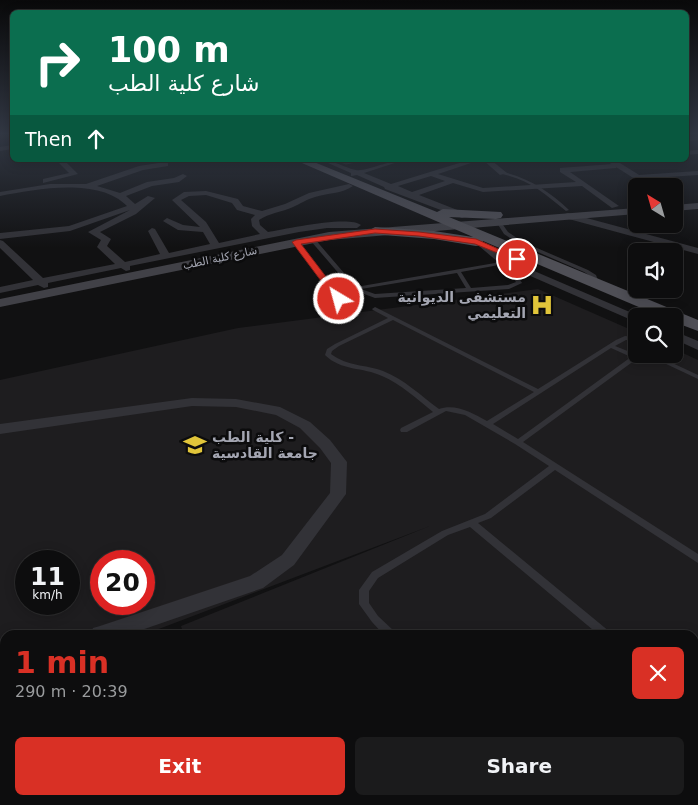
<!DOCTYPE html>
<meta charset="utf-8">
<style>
:root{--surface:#0d0d0e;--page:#1b1b1c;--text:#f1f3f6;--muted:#9a9c9e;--line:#2d2d2e;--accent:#d93025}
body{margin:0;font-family:"DejaVu Sans",Vazirmatn,sans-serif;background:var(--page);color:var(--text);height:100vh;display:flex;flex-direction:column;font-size:19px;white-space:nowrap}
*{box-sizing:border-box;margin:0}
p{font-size:16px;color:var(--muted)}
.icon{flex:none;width:28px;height:28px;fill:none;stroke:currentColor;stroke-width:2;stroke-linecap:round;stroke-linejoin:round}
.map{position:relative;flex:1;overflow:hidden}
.side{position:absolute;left:0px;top:630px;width:699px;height:175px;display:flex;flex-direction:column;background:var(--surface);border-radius:15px 15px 0 0;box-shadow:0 2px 12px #0003,0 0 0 1px var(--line)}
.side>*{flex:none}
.top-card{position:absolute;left:10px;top:10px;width:679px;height:152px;border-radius:8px;box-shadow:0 2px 12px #0003,0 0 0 1px var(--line);background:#0b6e4f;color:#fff;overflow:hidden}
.needle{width:32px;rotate:323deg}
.tools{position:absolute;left:628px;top:178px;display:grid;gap:10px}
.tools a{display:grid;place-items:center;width:55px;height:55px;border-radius:8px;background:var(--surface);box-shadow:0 2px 12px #0003,0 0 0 1px var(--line);font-size:25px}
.speed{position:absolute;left:15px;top:550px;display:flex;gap:10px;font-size:25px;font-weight:700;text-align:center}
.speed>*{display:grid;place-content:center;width:65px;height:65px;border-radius:50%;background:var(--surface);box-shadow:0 2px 12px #0003,0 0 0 1px var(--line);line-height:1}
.speed small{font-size:12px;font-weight:400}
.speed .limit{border:8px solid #d22;background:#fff;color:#111}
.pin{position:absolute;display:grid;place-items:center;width:42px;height:42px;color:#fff;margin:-21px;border:2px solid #fff;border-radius:50%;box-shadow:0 1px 5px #0007}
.me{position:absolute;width:55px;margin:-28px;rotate:323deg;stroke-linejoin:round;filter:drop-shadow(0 0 4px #0008)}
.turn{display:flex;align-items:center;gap:18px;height:105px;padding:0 15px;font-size:22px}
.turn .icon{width:65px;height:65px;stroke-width:2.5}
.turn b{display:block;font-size:35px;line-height:42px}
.then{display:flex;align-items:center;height:48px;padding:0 15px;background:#0003;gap:10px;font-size:19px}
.round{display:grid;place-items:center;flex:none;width:52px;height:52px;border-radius:8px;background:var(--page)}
.overview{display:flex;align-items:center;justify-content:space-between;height:85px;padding:0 15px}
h1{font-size:30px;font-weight:700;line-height:38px;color:var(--accent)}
.action{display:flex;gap:10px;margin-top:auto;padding:10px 15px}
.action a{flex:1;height:58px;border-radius:8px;background:var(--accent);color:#fff;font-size:20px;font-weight:700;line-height:58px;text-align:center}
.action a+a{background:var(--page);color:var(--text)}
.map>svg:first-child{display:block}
.built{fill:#1e1d1f;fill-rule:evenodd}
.building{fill:#242426;stroke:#2c2b2e}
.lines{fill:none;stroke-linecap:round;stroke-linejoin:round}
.service{fill:#323237;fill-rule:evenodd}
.minor{fill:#323237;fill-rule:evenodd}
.tertiary{fill:#323237;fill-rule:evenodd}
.secondary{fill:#414147;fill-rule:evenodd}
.primary{fill:#4f4f56;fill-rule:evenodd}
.route{fill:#d93025;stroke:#8d1f18}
.labels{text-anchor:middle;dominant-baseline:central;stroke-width:5;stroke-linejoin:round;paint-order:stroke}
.far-street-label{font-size:11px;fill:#a4a6b2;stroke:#0c0c0d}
.poi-label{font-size:14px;font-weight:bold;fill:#a4a6b2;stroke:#0c0c0d;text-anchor:end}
</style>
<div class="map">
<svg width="698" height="805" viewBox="0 0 698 805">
<rect width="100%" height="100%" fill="#111112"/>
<!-- built -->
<path class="built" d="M538,289L636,332V354H674V349L698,360V805H237L236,800H694V635H184L181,626L430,526L143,635H5V687L0,689V380L238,328ZM26,561H69V604H26ZM101,561H144V604H101Z"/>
<!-- building -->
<path class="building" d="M335,160H366L346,164Z"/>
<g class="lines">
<!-- service -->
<path class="service" d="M503,172C529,178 550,192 569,210L566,211C544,193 530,180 502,174L501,173Z
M497,222H501L508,232L523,242L588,270L596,275L599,283L598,284H594L592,277L584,272L519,244L504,234L497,223Z
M310,238H314L356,287L495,263L501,259L503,260L499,265L461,272L471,288L508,285L516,282L514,279L517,277L519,278L522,283L509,289L375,298L353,290L310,240ZM457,273L466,288L375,294L361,289Z
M293,241H297L341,298V300H337L293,243Z
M679,244L683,245L671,251H666Z
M375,307L538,389L616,340L625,336L636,337V341L626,340L615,346L635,354H643L642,355L523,442L698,554V563L555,470L491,518L478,523L610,632L611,635H599L470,527L448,535L378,578L369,591V603L378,616L395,632L396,635H384L372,622L359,604V590L372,572L442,531L485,514L549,466L515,444L465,415L446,411L407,432H401L400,430L401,428L433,412C417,399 401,384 382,376C363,367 341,371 325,355L327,349L335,344L388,318L373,310L372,309ZM393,320L534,392L487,421C473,413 455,403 439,409C421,396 404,379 383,371C364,364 349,367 331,354L332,351L339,346ZM611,348L631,357L518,439L493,424Z
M645,354H653L698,375V379Z
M694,703L698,704V718L694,716Z
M457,800H471L469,805H455Z"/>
<!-- minor -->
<path class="minor" d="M698,136V140L686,141V137Z
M12,145V149L0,151V147Z
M698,150V154L686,155V151Z
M56,160H64L78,174L43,183V179L69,173Z
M321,160C335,160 344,168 356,170C366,172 389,160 404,160L364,173L391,184L469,160H480L438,174L483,188L576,182L560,172V168L613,164L617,166L616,168L570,172L619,206L612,208L582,186L483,192L453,183L419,195L465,213V217L462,218L385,189L384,187L357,175L351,176V173ZM431,176L445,181L412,192L398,186Z
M483,160H491L507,173L500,175Z
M165,162H168V166L143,170L97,186L120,193L147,182L174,178L183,174L187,176L179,182L152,186L126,196L135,204L148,196L155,198L136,214L100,232L111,239L107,246L125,262L160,254L148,231L152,228L155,229L169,253L210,244L203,232L178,230L163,221L167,218L183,225L200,227L172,200L184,192L206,191L238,199L243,206L262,211L285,204L309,193L349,184L353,186C342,194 327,193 315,197C307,199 300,204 293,207C282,212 269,213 259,220L260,225L268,232C286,229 349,215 361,225L357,228H327L299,232L130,266V270L126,271L121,268L48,283V287L44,288L38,285L0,293V287L33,280L0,248V240L3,241L43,278L115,264L97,247L101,240L88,232L130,210L70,231L0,239V233L69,226L127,206C99,177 36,189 0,196V192L50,184H86L139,166ZM206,195L232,203L237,210L255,215L251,219L252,226L260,234L219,243L206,222L181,200L189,196Z
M698,171V175L638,179L634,177L638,175Z
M568,213L698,248V254L565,218V214Z
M482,241L504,258L639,316H636V322L498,262L479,246V242Z
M674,331L698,341V350L674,339Z
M192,398L236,399L280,407L310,422L330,440L347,462L346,494L294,565L263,588L127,635H90L93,628L100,626L250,576L282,555L330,493L331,463L320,448L300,428L276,415L236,407L192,406L0,434V424Z
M5,657V677L0,679V659Z"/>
<!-- tertiary -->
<path class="tertiary" d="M605,160H615L657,186H646Z"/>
<!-- secondary -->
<path class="secondary" d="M698,203V209L674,211V205Z
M636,208V214L329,240L0,307V299L329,232Z"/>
<!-- primary -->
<path class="primary" d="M295,160H309L437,212L443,209L501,212L503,215L501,218L496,219L449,217L698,320V331L674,322V316H660L483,241L481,245L476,246L434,239L370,234L368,231L375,227L434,231L473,237Z"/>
</g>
<!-- sky -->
<linearGradient id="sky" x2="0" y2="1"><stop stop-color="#09090a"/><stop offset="0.54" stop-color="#323844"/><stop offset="1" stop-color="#323844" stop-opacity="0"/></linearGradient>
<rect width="698" height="248" fill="url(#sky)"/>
<!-- route -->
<path class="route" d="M375,229L419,232L476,239L521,259L515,260L475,244L419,236L375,233L301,244L343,299L339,302L336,301L292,242L296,240Z"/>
<!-- icons -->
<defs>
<symbol id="hospital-bare" viewBox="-9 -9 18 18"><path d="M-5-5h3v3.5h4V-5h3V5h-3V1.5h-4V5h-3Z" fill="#e1c53a" stroke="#0c0c0d" stroke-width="2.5" paint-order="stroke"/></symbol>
<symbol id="university-bare" viewBox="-9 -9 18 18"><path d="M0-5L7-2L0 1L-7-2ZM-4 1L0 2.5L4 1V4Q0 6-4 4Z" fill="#e1c53a" stroke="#0c0c0d" stroke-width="2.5" paint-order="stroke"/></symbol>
</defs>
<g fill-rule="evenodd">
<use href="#hospital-bare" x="526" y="289" width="32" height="32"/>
<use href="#university-bare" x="179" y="429" width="32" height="32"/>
</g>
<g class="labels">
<!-- far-street labels -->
<g class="far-street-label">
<text transform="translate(220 258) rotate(-12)">شارع كلية الطب</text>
</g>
<!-- poi labels -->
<g class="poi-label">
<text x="526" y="297">مستشفى الديوانية<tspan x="526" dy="16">التعليمي</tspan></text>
<text x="212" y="437" text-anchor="start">كلية الطب -<tspan x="212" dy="16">جامعة القادسية</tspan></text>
</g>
</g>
</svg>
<div class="tools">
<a><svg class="needle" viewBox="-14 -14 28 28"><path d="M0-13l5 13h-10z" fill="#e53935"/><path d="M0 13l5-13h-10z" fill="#9a9c9e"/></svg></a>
<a><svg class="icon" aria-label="sound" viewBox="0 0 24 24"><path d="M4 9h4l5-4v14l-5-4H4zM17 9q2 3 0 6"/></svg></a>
<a><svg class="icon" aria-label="search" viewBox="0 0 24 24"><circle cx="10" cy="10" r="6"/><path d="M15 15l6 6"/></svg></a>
</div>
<div class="speed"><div>11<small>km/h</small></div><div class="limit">20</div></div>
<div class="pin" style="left:517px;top:259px;background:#d93025"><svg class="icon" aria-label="arrive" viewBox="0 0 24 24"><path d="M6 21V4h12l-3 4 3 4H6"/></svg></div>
<svg class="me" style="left:339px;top:299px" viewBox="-20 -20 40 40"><circle r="17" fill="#d93025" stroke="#fff" stroke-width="3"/><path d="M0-11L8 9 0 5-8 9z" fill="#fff"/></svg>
<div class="top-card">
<div class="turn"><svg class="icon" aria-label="right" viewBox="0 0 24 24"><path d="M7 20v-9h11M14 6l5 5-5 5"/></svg><div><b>100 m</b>شارع كلية الطب</div></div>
<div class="then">Then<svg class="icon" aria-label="ahead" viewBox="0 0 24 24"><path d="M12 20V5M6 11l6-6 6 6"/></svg></div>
</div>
<section class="side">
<div class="overview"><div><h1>1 min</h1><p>290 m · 20:39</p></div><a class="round" style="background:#d93025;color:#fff"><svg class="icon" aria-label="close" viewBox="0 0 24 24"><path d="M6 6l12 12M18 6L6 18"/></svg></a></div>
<div class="action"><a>Exit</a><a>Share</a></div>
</section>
</div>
